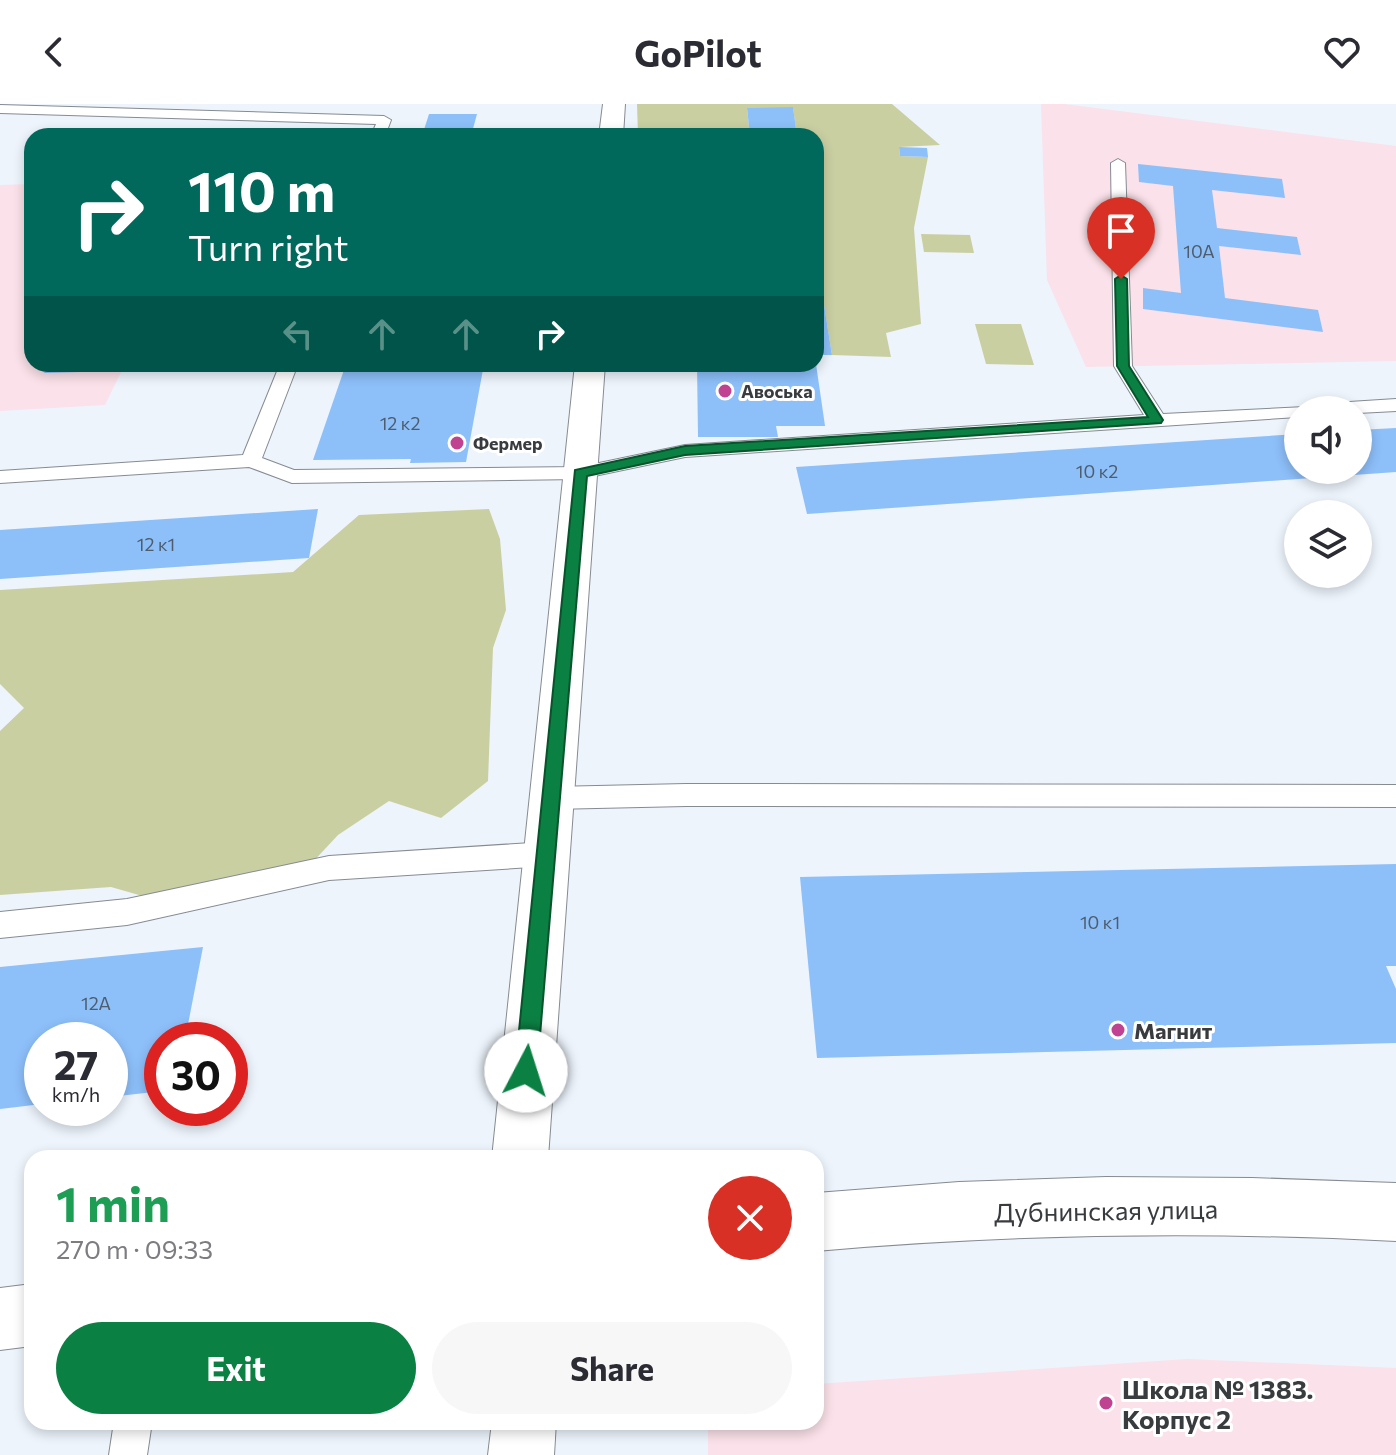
<!DOCTYPE html>
<meta charset="utf-8">
<style>
:root{--surface:#fff;--page:#f7f7f7;--text:#2b2b33;--muted:#7c7c81;--accent:#0b8043}
body{margin:0;font-family:Commissioner,sans-serif;background:var(--page);color:var(--text);height:100vh;display:flex;flex-direction:column;font-size:30px;white-space:nowrap}
*{box-sizing:border-box;margin:0}
p{font-size:26px;color:var(--muted)}
.icon{flex:none;width:44px;height:44px;fill:none;stroke:currentColor;stroke-width:2;stroke-linecap:round;stroke-linejoin:round}
.map{position:relative;flex:1;overflow:hidden}
.side{position:absolute;left:24px;top:1046px;width:800px;height:280px;display:flex;flex-direction:column;background:var(--surface);border-radius:24px;box-shadow:0 4px 12px #0003}
.side>*{flex:none}
.hud{position:absolute;left:24px;top:24px;width:800px;height:244px;border-radius:24px;box-shadow:0 4px 12px #0003;background:#00695c;color:#fff;overflow:hidden}
.fabs{position:absolute;left:1284px;top:292px;display:grid;gap:16px}
.fabs a{display:grid;place-items:center;width:88px;height:88px;border-radius:50%;background:var(--surface);box-shadow:0 4px 12px #0003;font-size:40px}
.speed{position:absolute;left:24px;top:918px;display:flex;gap:16px;font-size:40px;font-weight:700;text-align:center}
.speed>*{display:grid;place-content:center;width:104px;height:104px;border-radius:50%;background:var(--surface);box-shadow:0 4px 12px #0003;line-height:1}
.speed small{font-size:20px;font-weight:400}
.speed .limit{border:12px solid #d22;background:#fff;color:#111}
.pin{position:absolute;display:grid;place-items:center;width:68px;height:68px;color:#fff;margin:-82px -34px;border-radius:50% 50% 50% 0;rotate:-45deg;box-shadow:0 0 8px #0007}
.pin .icon{rotate:45deg}
.me{position:absolute;width:88px;margin:-44px;rotate:5deg;stroke-linejoin:round;filter:drop-shadow(0 0 6px #0008)}
.turn{display:flex;align-items:center;gap:28px;height:168px;padding:0 32px;font-size:36px}
.turn .icon{width:104px;height:104px;stroke-width:2.5}
.turn b{display:block;font-size:56px;line-height:68px}
.lanes{display:flex;align-items:center;height:76px;padding:0 32px;background:#0003;justify-content:center;gap:40px;direction:ltr}
.lanes .off{opacity:.35}
.round{display:grid;place-items:center;flex:none;width:84px;height:84px;border-radius:42px;background:var(--page)}
.head{display:flex;align-items:center;justify-content:space-between;height:136px;padding:0 32px}
h1{font-size:48px;font-weight:700;line-height:60px;color:#1e9e55}
.cta{display:flex;gap:16px;margin-top:auto;padding:16px 32px}
.cta a{flex:1;height:92px;border-radius:48px;background:var(--accent);color:#fff;font-size:32px;font-weight:700;line-height:92px;text-align:center}
.cta a+a{background:var(--page);color:var(--text)}
header{display:flex;justify-content:space-between;align-items:center;height:104px;padding:0 32px;background:var(--surface);font-size:36px;font-weight:700}
.map>svg:first-child{display:block}
.education{fill:#fbe1e9}
.green{fill:#cacfa2}
.building{fill:#8dbff9}
.lines{fill:none;stroke-linecap:round;stroke-linejoin:round}
.service-casing{stroke:#858b92;stroke-width:2}
.minor-casing{stroke:#858b92;stroke-width:2}
.tertiary-casing{stroke:#858b92;stroke-width:2}
.secondary-casing{stroke:#858b92;stroke-width:2}
.service{fill:#fff;fill-rule:evenodd}
.minor{fill:#fff;fill-rule:evenodd}
.tertiary{fill:#fff;fill-rule:evenodd}
.secondary{fill:#fff;fill-rule:evenodd}
.route{fill:#0b8043;stroke:#07532c;stroke-width:2}
.poi-dot{fill:#c04391;stroke:#fff;stroke-width:3}
.labels{text-anchor:middle;dominant-baseline:central;stroke-width:6;stroke-linejoin:round;paint-order:stroke}
.number-label{font-size:18px;fill:#4e5d6e}
.far-poi-label{font-size:18px;font-weight:bold;fill:#393c3f;stroke:#fff;text-anchor:start}
.poi-label{font-size:22px;font-weight:bold;fill:#393c3f;stroke:#fff;text-anchor:start}
.near-street-label{font-size:26px;fill:#393c3f;stroke:#fff}
.near-poi-label{font-size:26px;font-weight:bold;fill:#393c3f;stroke:#fff;text-anchor:start}
</style>
<header><svg class="icon" aria-label="back" viewBox="0 0 24 24"><path d="M15 5l-7 7 7 7"/></svg>GoPilot<svg class="icon" aria-label="heart" viewBox="0 0 24 24"><path d="M12 20l-8-8c-3-5 5-10 8-4 3-6 11-1 8 4z"/></svg></header>
<div class="map">
<svg width="1396" height="1351" viewBox="0 0 1396 1351">
<rect width="100%" height="100%" fill="#edf4fc"/>
<!-- education -->
<path class="education" d="M1041,0H1064L1396,42V257L1086,263L1047,176Z
M32,80V260H125L105,301L0,307V81Z
M1188,1255L1396,1264V1351H708V1318H816V1280Z"/>
<!-- green -->
<path class="green" d="M637,0H892L940,41L899,43L900,52L928,53L914,124L921,220L886,229L891,253L832,251L816,152V32H797L793,4H747L750,32H638Z
M921,130L970,131L974,149L924,148Z
M975,220H1021L1034,261L986,260Z
M489,405L500,435L506,506L493,544L488,677L441,714L389,697L338,731L296,776L167,799L111,783L0,791V627L24,604L0,580V486L293,468L359,411Z"/>
<!-- building -->
<path class="building" d="M793,3L797,32H750L747,4Z
M429,10H477L471,32H422Z
M899,43L927,44L928,53L900,52Z
M1138,60L1282,75L1285,94L1212,86L1217,124L1297,133L1301,151L1219,142L1225,194L1318,206L1323,228L1143,205V184L1181,189L1173,82L1139,78Z
M816,163H818L832,251H816Z
M49,260H86L81,268L44,269Z
M346,260H484L466,358L410,359L411,355L313,356Z
M697,260H816L825,322H776L778,333H698Z
M1396,324V368L807,410L796,363L1298,330V366H1358V326Z
M318,405L309,454L0,475V426Z
M1396,760V862H1386L1396,885V939L817,954L800,773Z
M203,843L185,936H162V987L110,993V936H42V1000L0,1005V863Z"/>
<g class="lines">
<defs>
<path id="service" d="M0,1L384,12L391,16L385,32H371L376,20L0,9Z
M1118,55L1125,59L1132,262L1163,310L1305,303L1307,306H1298V313L685,353L580,375L292,379L249,363L0,379V367L243,351L280,260H298L262,354L294,366L580,363L685,341L1144,311L1114,262L1111,59Z
M1396,295V307L1358,309V306H1308L1318,300Z
M686,680L1396,681V703L686,702L552,705L543,702L539,694L543,686L552,683Z
M547,738L557,742L561,750L557,758L547,762L329,776L127,821L0,834V808L127,795L329,752Z
M114,1318H152L147,1351H109Z"/>
<path id="minor" d="M603,0H625L623,32H599Z
M575,260H605L548,1054H492Z"/>
<path id="tertiary" d="M492,1318H556L554,1351H488Z"/>
<path id="secondary" d="M1106,1073L1252,1074L1396,1079V1137C1202,1127 1009,1130 816,1147V1089L959,1078Z
M32,1180V1242L0,1246V1184Z"/>
</defs>
<!-- service casing -->
<use href="#service" class="service-casing"/>
<!-- minor casing -->
<use href="#minor" class="minor-casing"/>
<!-- tertiary casing -->
<use href="#tertiary" class="tertiary-casing"/>
<!-- secondary casing -->
<use href="#secondary" class="secondary-casing"/>
<!-- service -->
<use href="#service" class="service"/>
<!-- minor -->
<use href="#minor" class="minor"/>
<!-- tertiary -->
<use href="#tertiary" class="tertiary"/>
<!-- secondary -->
<use href="#secondary" class="secondary"/>
</g>
<!-- route -->
<path class="route" d="M1121,171L1127,175L1129,262L1163,316L1161,319L685,351L587,372L537,967L534,975L526,978L518,975L515,967L575,366L685,342L1148,313L1117,262L1115,175Z"/>
<!-- markers -->
<g class="poi-dot">
<circle cx="725" cy="287" r="8"/>
<circle cx="457" cy="339" r="8"/>
<circle cx="1118" cy="926" r="8"/>
<circle cx="1106" cy="1299" r="8"/>
</g>
<g class="labels">
<!-- number labels -->
<g class="number-label">
<text x="1199" y="147">10А</text>
<text x="400" y="319">12 к2</text>
<text x="1097" y="367">10 к2</text>
<text x="156" y="440">12 к1</text>
<text x="1100" y="818">10 к1</text>
<text x="96" y="899">12А</text>
</g>
<!-- far-poi labels -->
<g class="far-poi-label">
<text x="741" y="287">Авоська</text>
<text x="473" y="339">Фермер</text>
</g>
<!-- poi labels -->
<g class="poi-label">
<text x="1134" y="926">Магнит</text>
</g>
<!-- near-street labels -->
<g class="near-street-label">
<text transform="translate(1106 1106) rotate(-1)">Дубнинская улица</text>
</g>
<!-- near-poi labels -->
<g class="near-poi-label">
<text x="1122" y="1284">Школа № 1383.<tspan x="1122" dy="30">Корпус 2</tspan></text>
</g>
</g>
</svg>
<div class="fabs">
<a><svg class="icon" aria-label="sound" viewBox="0 0 24 24"><path d="M4 9h4l5-4v14l-5-4H4zM17 9q2 3 0 6"/></svg></a>
<a><svg class="icon" aria-label="layers" viewBox="0 0 24 24"><path d="M12 4l9 5-9 5-9-5zM3 14l9 5 9-5"/></svg></a>
</div>
<div class="speed"><div>27<small>km/h</small></div><div class="limit">30</div></div>
<div class="pin" style="left:1121px;top:175px;background:#d93025"><svg class="icon" aria-label="arrive" viewBox="0 0 24 24"><path d="M6 21V4h12l-3 4 3 4H6"/></svg></div>
<svg class="me" style="left:526px;top:967px" viewBox="-20 -20 40 40"><circle r="19" fill="#fff"/><path d="M0-13L10 11 0 6-10 11z" fill="#0b8043"/></svg>
<div class="hud">
<div class="turn"><svg class="icon" aria-label="right" viewBox="0 0 24 24"><path d="M7 20v-9h11M14 6l5 5-5 5"/></svg><div><b>110 m</b>Turn right</div></div>
<div class="lanes"><svg class="icon off" aria-label="left" viewBox="0 0 24 24"><path d="M17 20v-9H6M10 6l-5 5 5 5"/></svg><svg class="icon off" aria-label="ahead" viewBox="0 0 24 24"><path d="M12 20V5M6 11l6-6 6 6"/></svg><svg class="icon off" aria-label="ahead" viewBox="0 0 24 24"><path d="M12 20V5M6 11l6-6 6 6"/></svg><svg class="icon" aria-label="right" viewBox="0 0 24 24"><path d="M7 20v-9h11M14 6l5 5-5 5"/></svg></div>
</div>
<section class="side">
<div class="head"><div><h1>1 min</h1><p>270 m · 09:33</p></div><a class="round" style="background:#d93025;color:#fff"><svg class="icon" aria-label="close" viewBox="0 0 24 24"><path d="M6 6l12 12M18 6L6 18"/></svg></a></div>
<div class="cta"><a>Exit</a><a>Share</a></div>
</section>
</div>
